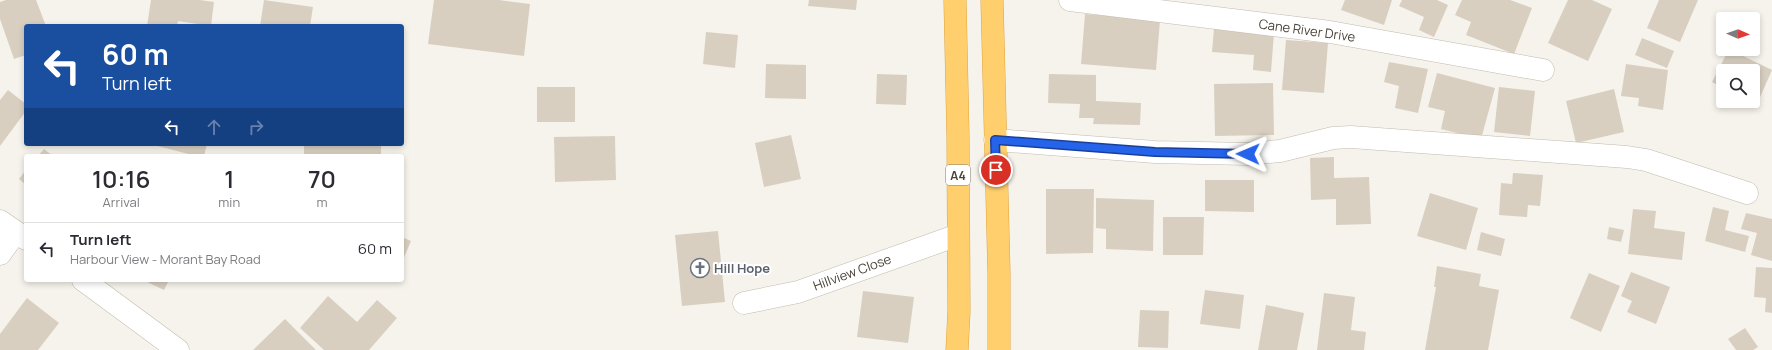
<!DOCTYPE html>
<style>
:root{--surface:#fff;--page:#f7f7f7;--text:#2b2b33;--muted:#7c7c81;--line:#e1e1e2}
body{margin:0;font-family:Manrope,sans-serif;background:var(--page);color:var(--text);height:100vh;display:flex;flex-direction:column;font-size:15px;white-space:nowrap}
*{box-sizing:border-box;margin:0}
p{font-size:13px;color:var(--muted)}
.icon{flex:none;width:22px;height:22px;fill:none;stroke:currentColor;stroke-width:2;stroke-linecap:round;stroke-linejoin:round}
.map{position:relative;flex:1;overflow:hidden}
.drawer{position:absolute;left:24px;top:154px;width:380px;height:128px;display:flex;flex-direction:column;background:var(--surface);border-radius:4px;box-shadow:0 2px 6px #0003}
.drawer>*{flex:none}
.hud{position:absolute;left:24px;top:24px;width:380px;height:122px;border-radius:4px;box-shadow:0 2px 6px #0003;background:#1a4fa0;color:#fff;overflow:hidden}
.needle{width:26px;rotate:92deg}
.buttons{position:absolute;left:1716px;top:12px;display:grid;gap:8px}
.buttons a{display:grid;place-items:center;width:44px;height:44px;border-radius:4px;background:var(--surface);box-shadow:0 2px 6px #0003;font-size:20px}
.pin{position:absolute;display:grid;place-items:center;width:34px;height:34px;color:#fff;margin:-17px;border:2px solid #fff;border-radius:50%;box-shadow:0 1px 4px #0007}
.me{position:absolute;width:44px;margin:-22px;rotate:271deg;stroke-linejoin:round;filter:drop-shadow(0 0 3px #0008)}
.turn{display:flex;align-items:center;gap:14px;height:84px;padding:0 12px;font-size:18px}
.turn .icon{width:52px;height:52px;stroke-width:2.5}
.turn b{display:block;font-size:28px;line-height:34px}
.lanes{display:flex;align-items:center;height:38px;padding:0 12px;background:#0003;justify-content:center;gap:20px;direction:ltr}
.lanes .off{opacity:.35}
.eta{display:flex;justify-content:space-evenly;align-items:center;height:68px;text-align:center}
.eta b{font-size:24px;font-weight:600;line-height:28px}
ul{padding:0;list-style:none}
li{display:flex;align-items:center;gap:12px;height:52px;padding:0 12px;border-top:1px solid var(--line)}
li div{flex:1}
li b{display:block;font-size:15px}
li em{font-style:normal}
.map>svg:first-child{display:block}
.building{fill:#d8cfc1}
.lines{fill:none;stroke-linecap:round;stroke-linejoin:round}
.minor-casing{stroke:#c2bbae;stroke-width:23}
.highway-casing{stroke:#e0a43c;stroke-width:23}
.minor{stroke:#fff;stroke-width:22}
.highway{stroke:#ffcf6e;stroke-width:22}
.route-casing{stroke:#184099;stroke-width:10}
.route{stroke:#2563eb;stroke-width:7}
.labels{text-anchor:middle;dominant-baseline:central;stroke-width:4;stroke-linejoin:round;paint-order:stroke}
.shield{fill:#fff;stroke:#817c74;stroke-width:1}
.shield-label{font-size:12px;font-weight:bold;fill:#4b4439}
.street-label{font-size:13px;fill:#4b4439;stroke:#fff}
.worship-label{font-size:13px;font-weight:bold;fill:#5b616d;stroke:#fff;text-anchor:start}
</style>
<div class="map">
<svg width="1772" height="350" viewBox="0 0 1772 350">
<rect width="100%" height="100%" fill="#f6f3ec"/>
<!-- building -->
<path class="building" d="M6,0H36L46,26H26V55L14,59L0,19V2Z
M151,0H200L214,2L211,26L178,21L177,26H147Z
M264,0L313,7L310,26H260Z
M434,0H499L530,4L524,56L428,44Z
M809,0H857L856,10L808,6Z
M1345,0H1392L1384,25L1341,10Z
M1402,0H1437L1448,5L1434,37L1419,30L1424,17L1399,6Z
M1462,0H1510L1532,8L1514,54L1466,35L1471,22L1455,15Z
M1568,0H1592L1612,9L1588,61L1548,43Z
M1659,0H1698L1680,42L1647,28Z
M1085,14L1160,20L1156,70L1081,64Z
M1214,28L1274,33L1271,72L1253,70L1254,55L1212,52Z
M706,32L738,35L735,68L703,64Z
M1642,38L1674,51L1667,68L1635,55Z
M1286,40L1328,43L1324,93L1282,90Z
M1729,49L1772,70L1757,104L1750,101H1753V71H1723V88L1712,82Z
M1389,62L1428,69L1418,113L1395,108L1399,86L1384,82Z
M766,64L806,65V99L765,98Z
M1626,64L1668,70L1663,110L1638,106L1639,98L1621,96Z
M1437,73L1495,88L1481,139L1441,129L1445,111L1428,107Z
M877,74L907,75L906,105L876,104Z
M1049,74L1096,75V101L1141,103L1140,125L1093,124L1094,118H1079L1080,104L1048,103Z
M1273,83L1274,135L1215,136L1214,84Z
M537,87H575V122H537Z
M1499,87L1535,91L1530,136L1494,132Z
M1614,89L1624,132L1576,143L1566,101Z
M8,90L26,104V111L0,146V100Z
M791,135L801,179L764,187L755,143Z
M615,136L616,180L555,182L554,137Z
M150,144H207L204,156H196Z
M304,144H381V155L304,154Z
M44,149L53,156H38Z
M1334,157V178L1369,177L1371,224L1336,225V199L1311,200L1310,158Z
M26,170V185L19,179Z
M1513,173L1543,175L1540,206L1528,205L1527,217L1499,215L1501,183L1512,184Z
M1205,180H1254V212L1205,211Z
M1046,189H1094L1093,253L1046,254Z
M1430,193L1478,208L1466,250L1417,236Z
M1096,198L1154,200L1153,251L1106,249V229L1096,228Z
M1713,207L1729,211L1725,230L1749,236L1745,252L1705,241Z
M1633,209L1656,211L1654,228L1685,232L1682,260L1628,254Z
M1746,213L1772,219V261L1751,255L1757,233L1741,229Z
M1163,217H1204L1203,255H1163Z
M1609,227L1624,230L1621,242L1607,239Z
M718,231L725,302L682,306L675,235Z
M1481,232L1505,239L1501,256L1477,250Z
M402,237L411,241L402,262Z
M1437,266L1481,274L1479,286L1499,290L1488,350H1425L1436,287H1434Z
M1756,267L1772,268V313L1765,312L1766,298L1754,297Z
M1631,272L1670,287L1656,324L1627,312L1632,301L1621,296Z
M1589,273L1620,286L1601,332L1570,318Z
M143,280H169L164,290Z
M1205,290L1244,295L1240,329L1200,324Z
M863,291L914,297L908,343L857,337Z
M1324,293L1355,297L1351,330L1366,332L1364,350H1317Z
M328,296L357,322L377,300L397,318L369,350H324L300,328Z
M27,298L59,323L38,350H0V334Z
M1266,305L1304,313L1297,350H1258Z
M1140,310L1169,311L1168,348L1138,347Z
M285,319L316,350H253Z
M1745,328L1758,347L1753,350H1736L1728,339Z"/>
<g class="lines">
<defs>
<path id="minor" d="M1070,0L1330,32L1543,70
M995,140L1155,152L1247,154L1280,151L1333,138L1351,137L1627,157L1646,160L1747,193
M0,221L26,239
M0,254L16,232
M83,280L178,350
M744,303L798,292L958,235"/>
<path id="highway" d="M955,0L958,136L959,311L957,350
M992,0L999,273V350"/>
</defs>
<!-- minor casing -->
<use href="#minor" class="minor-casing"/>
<!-- highway casing -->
<use href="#highway" class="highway-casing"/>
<!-- minor -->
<use href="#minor" class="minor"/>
<!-- highway -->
<use href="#highway" class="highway"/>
</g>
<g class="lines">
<defs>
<path id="route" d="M996,170L995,140L1155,152L1248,154"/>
</defs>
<!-- route casing -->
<use href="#route" class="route-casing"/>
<!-- route -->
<use href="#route" class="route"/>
</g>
<!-- icons -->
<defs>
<symbol id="church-ring" viewBox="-11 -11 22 22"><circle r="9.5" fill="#fff" stroke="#6b7280" stroke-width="1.5"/><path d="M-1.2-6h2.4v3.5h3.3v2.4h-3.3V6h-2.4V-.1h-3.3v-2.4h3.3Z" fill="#6b7280"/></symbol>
</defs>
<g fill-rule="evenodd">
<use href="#church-ring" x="689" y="257" width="22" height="22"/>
</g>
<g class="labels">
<!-- shield labels -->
<rect class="shield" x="946" y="165" width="24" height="20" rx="3"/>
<g class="shield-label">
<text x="958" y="175">A4</text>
</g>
<!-- street labels -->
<g class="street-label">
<text transform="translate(1307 30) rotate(8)">Cane River Drive</text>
<text transform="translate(852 272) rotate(-20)">Hillview Close</text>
</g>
<!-- worship labels -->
<g class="worship-label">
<text x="714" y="268">Hill Hope</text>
</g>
</g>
</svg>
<div class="buttons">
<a><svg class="needle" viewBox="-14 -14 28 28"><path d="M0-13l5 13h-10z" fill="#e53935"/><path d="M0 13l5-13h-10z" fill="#7c7c81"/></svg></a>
<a><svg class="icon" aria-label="search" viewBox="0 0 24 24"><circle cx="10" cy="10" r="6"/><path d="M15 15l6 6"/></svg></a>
</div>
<div class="pin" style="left:996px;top:170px;background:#d93025"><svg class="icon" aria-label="arrive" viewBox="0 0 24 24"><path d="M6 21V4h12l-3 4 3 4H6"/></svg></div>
<svg class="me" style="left:1248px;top:154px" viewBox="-20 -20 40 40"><path d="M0-17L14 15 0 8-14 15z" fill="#2563eb" stroke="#fff" stroke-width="4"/></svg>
<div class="hud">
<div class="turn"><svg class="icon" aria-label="left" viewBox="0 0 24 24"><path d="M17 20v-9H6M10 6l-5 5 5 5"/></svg><div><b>60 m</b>Turn left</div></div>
<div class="lanes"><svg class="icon" aria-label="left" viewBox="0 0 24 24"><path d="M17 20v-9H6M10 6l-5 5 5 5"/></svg><svg class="icon off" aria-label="ahead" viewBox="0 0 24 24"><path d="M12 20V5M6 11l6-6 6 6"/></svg><svg class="icon off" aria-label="right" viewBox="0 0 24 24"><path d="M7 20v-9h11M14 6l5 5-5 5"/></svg></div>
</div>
<section class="drawer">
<div class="eta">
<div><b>10:16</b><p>Arrival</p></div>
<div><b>1</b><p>min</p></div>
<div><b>70</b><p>m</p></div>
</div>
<ul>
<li><svg class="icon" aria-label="left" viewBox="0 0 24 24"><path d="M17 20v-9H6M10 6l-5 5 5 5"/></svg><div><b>Turn left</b><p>Harbour View - Morant Bay Road</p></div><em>60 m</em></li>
</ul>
</section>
</div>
